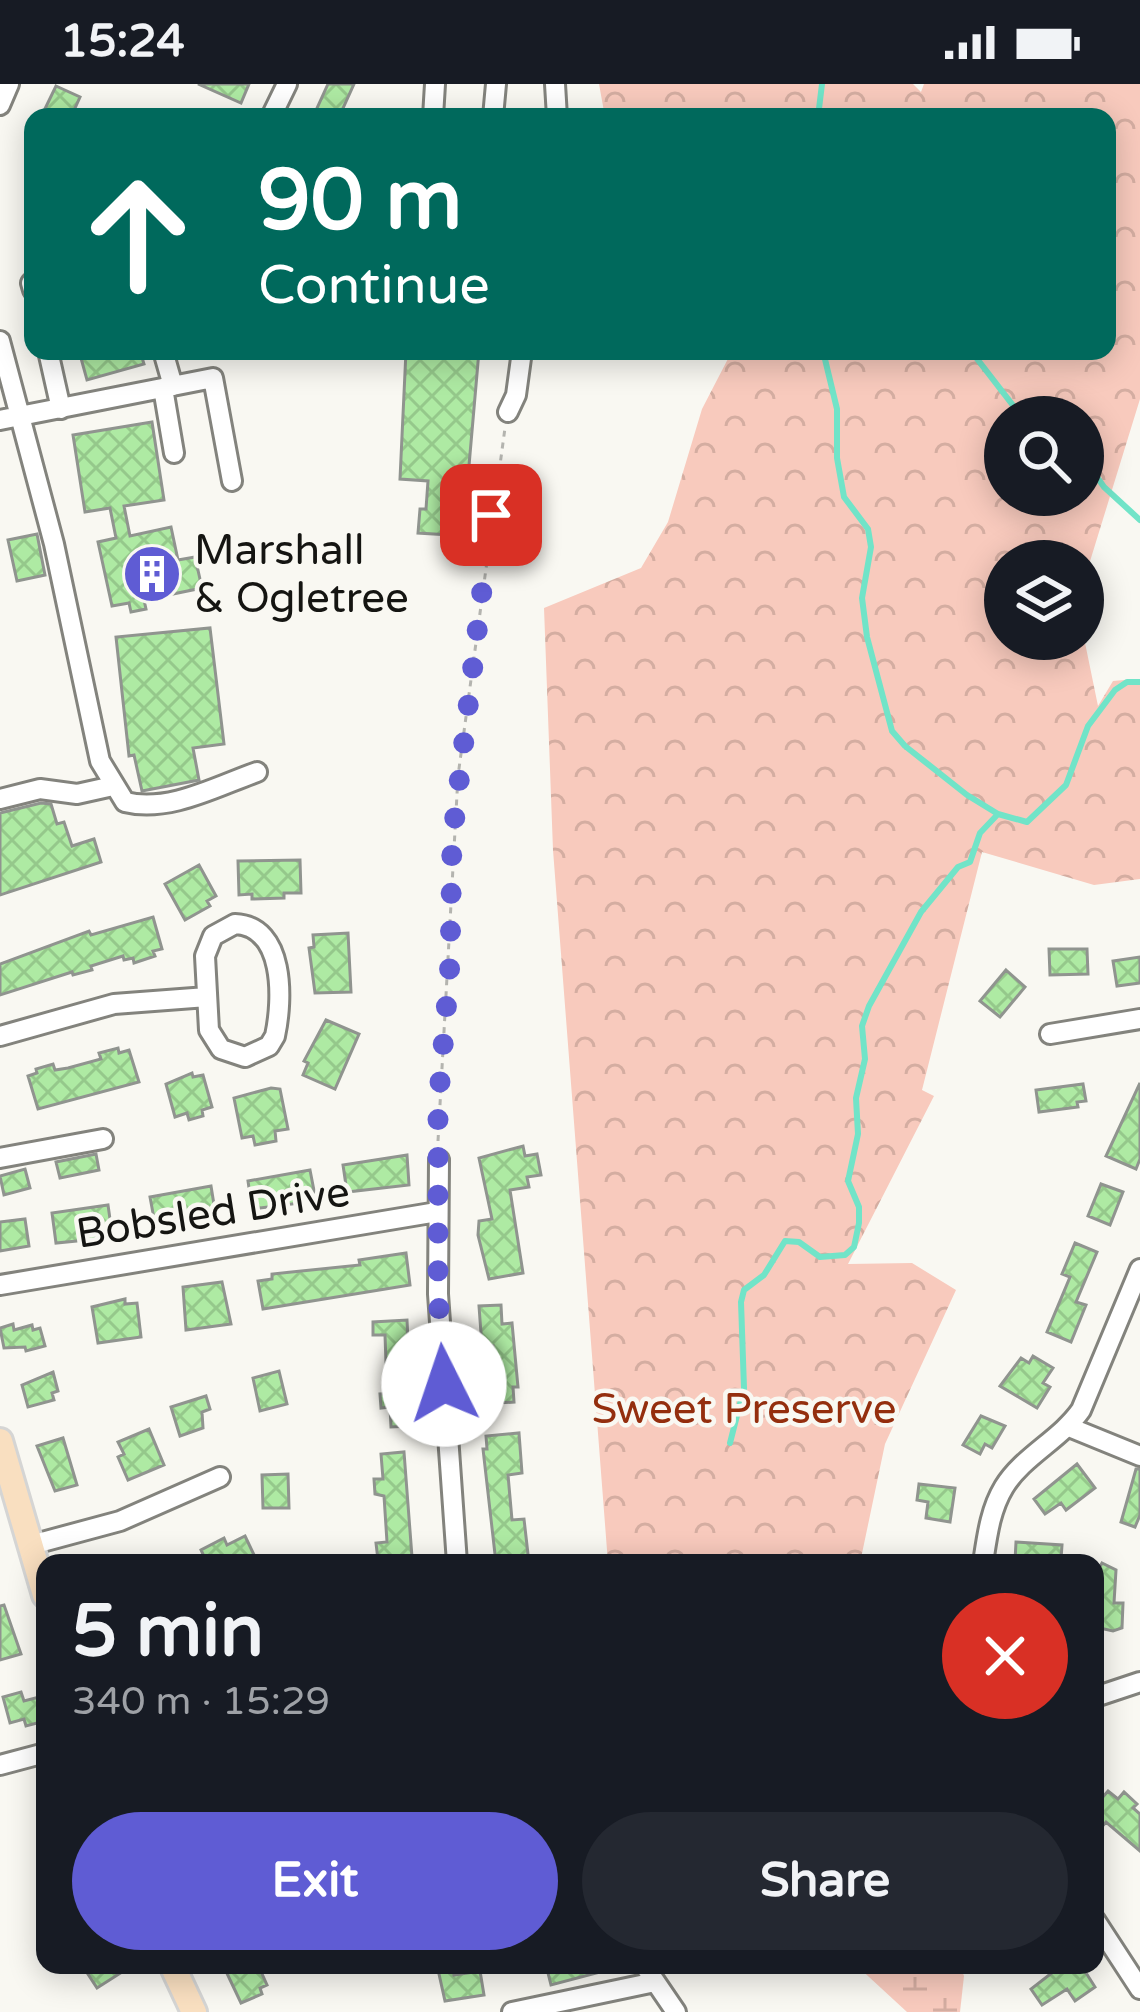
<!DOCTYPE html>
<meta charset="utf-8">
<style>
:root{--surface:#171b24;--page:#242831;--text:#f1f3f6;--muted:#9ea1a6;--accent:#5f5cd4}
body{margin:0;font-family:"Varela Round",sans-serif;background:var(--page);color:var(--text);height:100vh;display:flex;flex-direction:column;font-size:45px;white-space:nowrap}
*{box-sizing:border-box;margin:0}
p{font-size:39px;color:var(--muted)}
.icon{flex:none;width:66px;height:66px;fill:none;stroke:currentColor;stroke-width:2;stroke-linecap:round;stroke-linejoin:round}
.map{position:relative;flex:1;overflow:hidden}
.side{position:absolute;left:36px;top:1470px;width:1068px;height:420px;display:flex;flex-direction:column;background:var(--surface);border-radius:24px;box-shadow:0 6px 30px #0003}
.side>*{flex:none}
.top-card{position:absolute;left:24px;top:24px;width:1092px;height:252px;border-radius:24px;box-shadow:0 6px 30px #0003;background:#00695c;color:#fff;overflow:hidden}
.tools{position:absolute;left:984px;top:312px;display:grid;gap:24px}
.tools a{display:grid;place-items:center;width:120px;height:120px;border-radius:50%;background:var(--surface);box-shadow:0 6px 30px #0003;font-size:60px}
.pin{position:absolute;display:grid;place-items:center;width:102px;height:102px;color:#fff;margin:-51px;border-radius:24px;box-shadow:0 6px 18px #0006}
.me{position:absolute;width:132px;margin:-66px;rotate:356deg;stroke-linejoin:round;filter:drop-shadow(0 0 9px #0008)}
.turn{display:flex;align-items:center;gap:42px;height:252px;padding:0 36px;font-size:54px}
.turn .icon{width:156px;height:156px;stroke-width:2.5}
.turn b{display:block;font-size:84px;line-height:102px}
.round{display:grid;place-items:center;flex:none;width:126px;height:126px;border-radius:63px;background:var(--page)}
.headline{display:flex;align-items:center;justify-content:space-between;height:204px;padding:0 36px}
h1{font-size:72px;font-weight:700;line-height:90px}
.primary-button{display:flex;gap:24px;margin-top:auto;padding:24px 36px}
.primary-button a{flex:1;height:138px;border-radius:72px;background:var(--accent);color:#fff;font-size:48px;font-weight:700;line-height:138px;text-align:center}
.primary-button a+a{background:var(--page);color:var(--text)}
.status{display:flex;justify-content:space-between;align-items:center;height:84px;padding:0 60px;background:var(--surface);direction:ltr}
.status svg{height:33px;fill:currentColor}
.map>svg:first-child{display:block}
.wetland{fill:url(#wetland-marsh)}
.park{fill:url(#park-crowns);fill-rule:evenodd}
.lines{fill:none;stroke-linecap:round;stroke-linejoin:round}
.stream{stroke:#71e4c8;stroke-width:6}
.building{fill:url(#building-cross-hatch);stroke:#90948f;stroke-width:3}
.minor-casing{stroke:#83837d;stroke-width:24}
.major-casing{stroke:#d5d5d4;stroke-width:30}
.path{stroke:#b4b4af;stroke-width:3;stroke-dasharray:6 6;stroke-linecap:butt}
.minor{stroke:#fff;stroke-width:18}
.major{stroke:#f9dfc0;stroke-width:24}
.route{stroke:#5f5cd4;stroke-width:21;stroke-dasharray:0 37.8}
.labels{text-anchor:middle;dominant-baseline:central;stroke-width:9;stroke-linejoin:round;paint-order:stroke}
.poi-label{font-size:42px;fill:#151512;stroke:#f9f8f2;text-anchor:start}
.street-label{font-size:42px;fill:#151512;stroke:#f9f8f2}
.park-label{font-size:42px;fill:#942e0e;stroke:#f9f8f2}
</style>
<div class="status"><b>15:24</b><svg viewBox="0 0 49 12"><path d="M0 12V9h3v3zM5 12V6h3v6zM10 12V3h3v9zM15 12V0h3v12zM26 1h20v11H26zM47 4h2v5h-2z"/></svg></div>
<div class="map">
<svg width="1140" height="1928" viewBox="0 0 1140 1928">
<defs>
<pattern id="wetland-marsh" width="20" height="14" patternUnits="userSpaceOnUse" patternTransform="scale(3)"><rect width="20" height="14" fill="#f8cabd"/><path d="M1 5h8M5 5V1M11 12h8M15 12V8" fill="none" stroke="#d4ada1"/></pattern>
<pattern id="park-crowns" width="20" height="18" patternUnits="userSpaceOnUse" patternTransform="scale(3)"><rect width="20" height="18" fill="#f8cabd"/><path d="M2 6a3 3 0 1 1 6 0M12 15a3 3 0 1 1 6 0" fill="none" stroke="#d4ada1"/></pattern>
<pattern id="building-cross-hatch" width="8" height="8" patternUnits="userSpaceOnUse" patternTransform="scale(3)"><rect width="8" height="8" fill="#aeeaa3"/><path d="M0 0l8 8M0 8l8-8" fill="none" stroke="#95c88b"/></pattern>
</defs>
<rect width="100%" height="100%" fill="#f9f8f2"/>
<!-- wetland -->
<path class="wetland" d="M856,1881H960L964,1892L960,1928H907Z"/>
<!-- park -->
<path class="park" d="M599,0H913L921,8L924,0H1140V315L1083,500V477H1005V555H1083V549L1098,622L1113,597L1135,595L1140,599V795L1094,801L982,768L922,1006L934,1012L848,1180L912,1179L956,1206L885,1360L860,1479H608L553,766L544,524L641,484L668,438L702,325L732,267H1107V33H605ZM1005,333H1083V411H1005Z"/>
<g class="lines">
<!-- stream -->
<path class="stream" d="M818,33L822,0
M823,267L837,325V374L844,413L868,445L871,463L862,514L867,553L892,647L905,662L967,711L998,730L1027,738L1066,701L1088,642L1115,606L1127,598H1140
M971,267L1022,333
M1083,373L1104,403L1140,436
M730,1359L744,1304L741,1218L744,1206L764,1191L785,1157L799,1158L820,1173L845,1171L854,1163L859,1139V1123L848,1097L858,1050L856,1014L865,975L862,942L869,922L921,828L958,783L970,778L980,749L998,730"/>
</g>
<!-- building -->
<path class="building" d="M198,0H249L241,19Z
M328,0H354L339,33H313Z
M56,2L80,13L71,33H41Z
M79,267H140L144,280L87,296Z
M406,267H479L466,416L484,418L482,453L418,449L420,425H426L428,397L400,395Z
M152,338L164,416L124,422L130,452L171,443L178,476L195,473L202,504L144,516L146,525L131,528L129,519L112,522L98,458L116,454L110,424L85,428L73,351Z
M37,450L45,491L17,497L8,456Z
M210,544L224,660L193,664L199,696L142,707L134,671L129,672L116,553Z
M41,719L51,720L57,740L64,738L72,762L94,755L101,778L0,811V729Z
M300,776L301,809H284V814L252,815V810L239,811L238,777Z
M199,781L216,812L207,817L210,822L185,836L165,800Z
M153,833L162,865L153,867L155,872L134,879L133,874L124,876L123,872L91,882L92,886L73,891L72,888L0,911V880L89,847L91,851Z
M348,849L351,908L315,909L309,864L314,863L313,851Z
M1049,865H1087L1088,890L1050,891Z
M1140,873V899L1117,902L1113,877Z
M1006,886L1025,903L1000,933L980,917Z
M326,936L359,950L335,1005L303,991L308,979L304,977Z
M118,964L119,969L129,966L139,998L38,1025L28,992L37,989L36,985L53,980L55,986L68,984L101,975L99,969Z
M192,989L193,993L203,991L212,1023L202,1026L203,1032L189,1036L187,1029L175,1033L166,1000Z
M1140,999V1075L1136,1085L1106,1072Z
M1083,1000L1086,1017L1077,1018L1078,1023L1039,1028L1036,1006Z
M271,1004L280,1005L288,1045L275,1047L276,1057L255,1061L253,1052L242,1054L234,1014Z
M523,1062L525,1072L537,1070L541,1091L527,1093L529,1103L510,1106L523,1189L489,1195L478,1151L479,1137L492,1135L479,1074Z
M96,1070L99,1086L60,1094L56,1078Z
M407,1071L409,1101L347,1108L343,1081Z
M25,1085L30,1104L4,1111L0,1092Z
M310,1086L316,1117L252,1125L248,1097Z
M1101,1100L1123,1108L1110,1141L1088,1132Z
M211,1102L216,1133L174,1141L173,1137L155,1140L150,1113Z
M108,1121L112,1149L98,1151V1155L56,1159L52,1129Z
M25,1135L29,1162L0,1167V1138Z
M1075,1159L1097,1168L1076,1218L1086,1221L1071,1258L1047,1248L1070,1193L1062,1190Z
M406,1169L410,1201L263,1225L258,1197L272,1195V1190L360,1181L359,1176Z
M222,1198L231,1240L186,1246L183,1203Z
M125,1215V1220L137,1219L141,1253L98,1259L92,1223Z
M501,1221L502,1240L512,1239L518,1303H513L514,1318L498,1319L493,1262L482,1263L479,1222Z
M407,1236L409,1277L386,1279L385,1251H373V1238Z
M13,1240L14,1246L32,1241L33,1246L40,1244L45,1262L26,1267L25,1263L4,1264L0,1244Z
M1033,1272L1053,1284L1043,1299L1050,1303L1037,1324L1000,1302L1021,1274L1029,1279Z
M279,1287L287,1320L260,1327L253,1294Z
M53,1288L58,1307L52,1309L54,1316L28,1323L22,1301Z
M410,1309L411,1342L391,1343L390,1323L381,1324L380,1310Z
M206,1312L210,1325L202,1328L203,1344L180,1352L171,1323Z
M981,1332L1005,1342L992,1364L985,1360L980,1370L963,1361Z
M149,1345L164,1381L128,1396L118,1373L124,1370L118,1358Z
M519,1349L522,1389L508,1391L512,1436L524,1435L529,1479H496L483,1365H487L486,1352Z
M63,1354L77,1401L55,1407L37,1362Z
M404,1368L412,1473L378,1476L376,1459L387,1458L384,1412L375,1410L374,1395H383L381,1370Z
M1077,1380L1095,1404L1066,1426L1061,1419L1045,1430L1034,1415Z
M1136,1385H1140V1431L1135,1443L1121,1438Z
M288,1390L289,1424H263L262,1391Z
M919,1400L955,1404L950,1438L926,1434L928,1418L917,1416Z
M245,1452L256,1475L248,1479H207L201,1466L224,1454L227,1461Z
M1016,1458L1062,1461L1061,1475L1018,1479L1015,1477Z
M1102,1479L1116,1486L1114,1519H1123L1122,1544L1113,1547L1095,1543V1492Z
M4,1521L21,1570L0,1576V1522Z
M21,1608L24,1617L39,1613L45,1637L26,1642L24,1635L10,1639L3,1613Z
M1108,1707L1118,1715L1124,1708L1137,1720L1133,1724L1140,1730V1767L1106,1738L1095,1751V1722Z
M82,1881H133L97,1904Z
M223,1881H258L267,1901L260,1904L262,1910L241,1919Z
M437,1881H451L454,1891L480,1887L484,1911L445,1917Z
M546,1881H607L608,1886L551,1901Z
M1062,1881H1081L1095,1903L1075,1917L1067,1905L1042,1921L1031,1905Z"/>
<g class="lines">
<defs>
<path id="minor" d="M555,0L557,33
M0,21L9,0
M271,33L287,0
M433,33L435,0
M493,33L496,0
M31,199L33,206
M0,257L54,460L100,677L125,718C169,729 217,702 257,688
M48,267L61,325
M163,267L173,302
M163,304L174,369
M508,328L516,311L522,267
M0,336L213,294L232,397
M0,715L40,705L77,710L113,702
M235,840C285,842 283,915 275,952L269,962L245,973L221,965L209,946L205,872L213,852Z
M1050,950L1140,935
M0,952L114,920L207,913
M0,1074L103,1055
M439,1076L438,1210L457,1479
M0,1201L437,1128
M1069,1343L1140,1372
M31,1461L120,1437L220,1393
M983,1479C987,1453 990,1426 1004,1403C1023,1372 1060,1356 1081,1326L1140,1185
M1095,1613L1140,1598
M0,1681L45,1669
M1095,1836L1140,1905
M644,1881L676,1928
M512,1928L655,1898"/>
<path id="major" d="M0,1357L45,1511
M172,1881L194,1928"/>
</defs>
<!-- minor casing -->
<use href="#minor" class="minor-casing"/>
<!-- major casing -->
<use href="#major" class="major-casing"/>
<!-- path -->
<path class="path" d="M438,1057L458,692L505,344"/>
<!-- minor -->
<use href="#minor" class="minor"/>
<!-- major -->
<use href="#major" class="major"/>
</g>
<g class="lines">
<!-- route -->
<path class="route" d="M444,1300L438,1210V1022L450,880L452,757L491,431"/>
</g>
<!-- icons -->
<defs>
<symbol id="building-disc" viewBox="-11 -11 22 22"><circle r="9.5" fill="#5f5cd4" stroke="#f9f8f2"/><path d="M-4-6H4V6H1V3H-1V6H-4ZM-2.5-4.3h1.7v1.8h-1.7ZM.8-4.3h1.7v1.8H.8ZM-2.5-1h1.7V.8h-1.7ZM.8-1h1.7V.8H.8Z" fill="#fff"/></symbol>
</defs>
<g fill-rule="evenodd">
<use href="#building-disc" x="119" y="457" width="66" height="66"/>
</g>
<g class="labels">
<!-- poi labels -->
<g class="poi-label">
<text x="194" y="466">Marshall<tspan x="194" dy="48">&amp; Ogletree</tspan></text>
</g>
<!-- street labels -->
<g class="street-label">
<text transform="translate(213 1129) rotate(-9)">Bobsled Drive</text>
</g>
<!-- park labels -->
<g class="park-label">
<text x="744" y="1325">Sweet Preserve</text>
</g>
</g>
</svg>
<div class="tools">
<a><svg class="icon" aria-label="search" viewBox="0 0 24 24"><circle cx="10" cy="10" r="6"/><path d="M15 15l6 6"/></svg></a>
<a><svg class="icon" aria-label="layers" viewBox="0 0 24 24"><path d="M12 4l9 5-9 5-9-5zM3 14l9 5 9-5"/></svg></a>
</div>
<div class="pin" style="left:491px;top:431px;background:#d93025"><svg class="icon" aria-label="arrive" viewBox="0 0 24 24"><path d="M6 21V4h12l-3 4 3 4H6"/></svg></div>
<svg class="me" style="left:444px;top:1300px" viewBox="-20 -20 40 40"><circle r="19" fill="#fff"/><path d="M0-13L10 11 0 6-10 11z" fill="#5f5cd4"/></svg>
<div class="top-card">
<div class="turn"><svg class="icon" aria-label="ahead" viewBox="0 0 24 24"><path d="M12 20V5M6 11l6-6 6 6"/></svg><div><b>90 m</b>Continue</div></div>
</div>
<section class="side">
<div class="headline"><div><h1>5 min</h1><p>340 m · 15:29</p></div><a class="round" style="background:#d93025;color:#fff"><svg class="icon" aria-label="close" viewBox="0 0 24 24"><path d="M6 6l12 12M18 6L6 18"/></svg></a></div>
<div class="primary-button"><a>Exit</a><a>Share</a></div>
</section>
</div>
